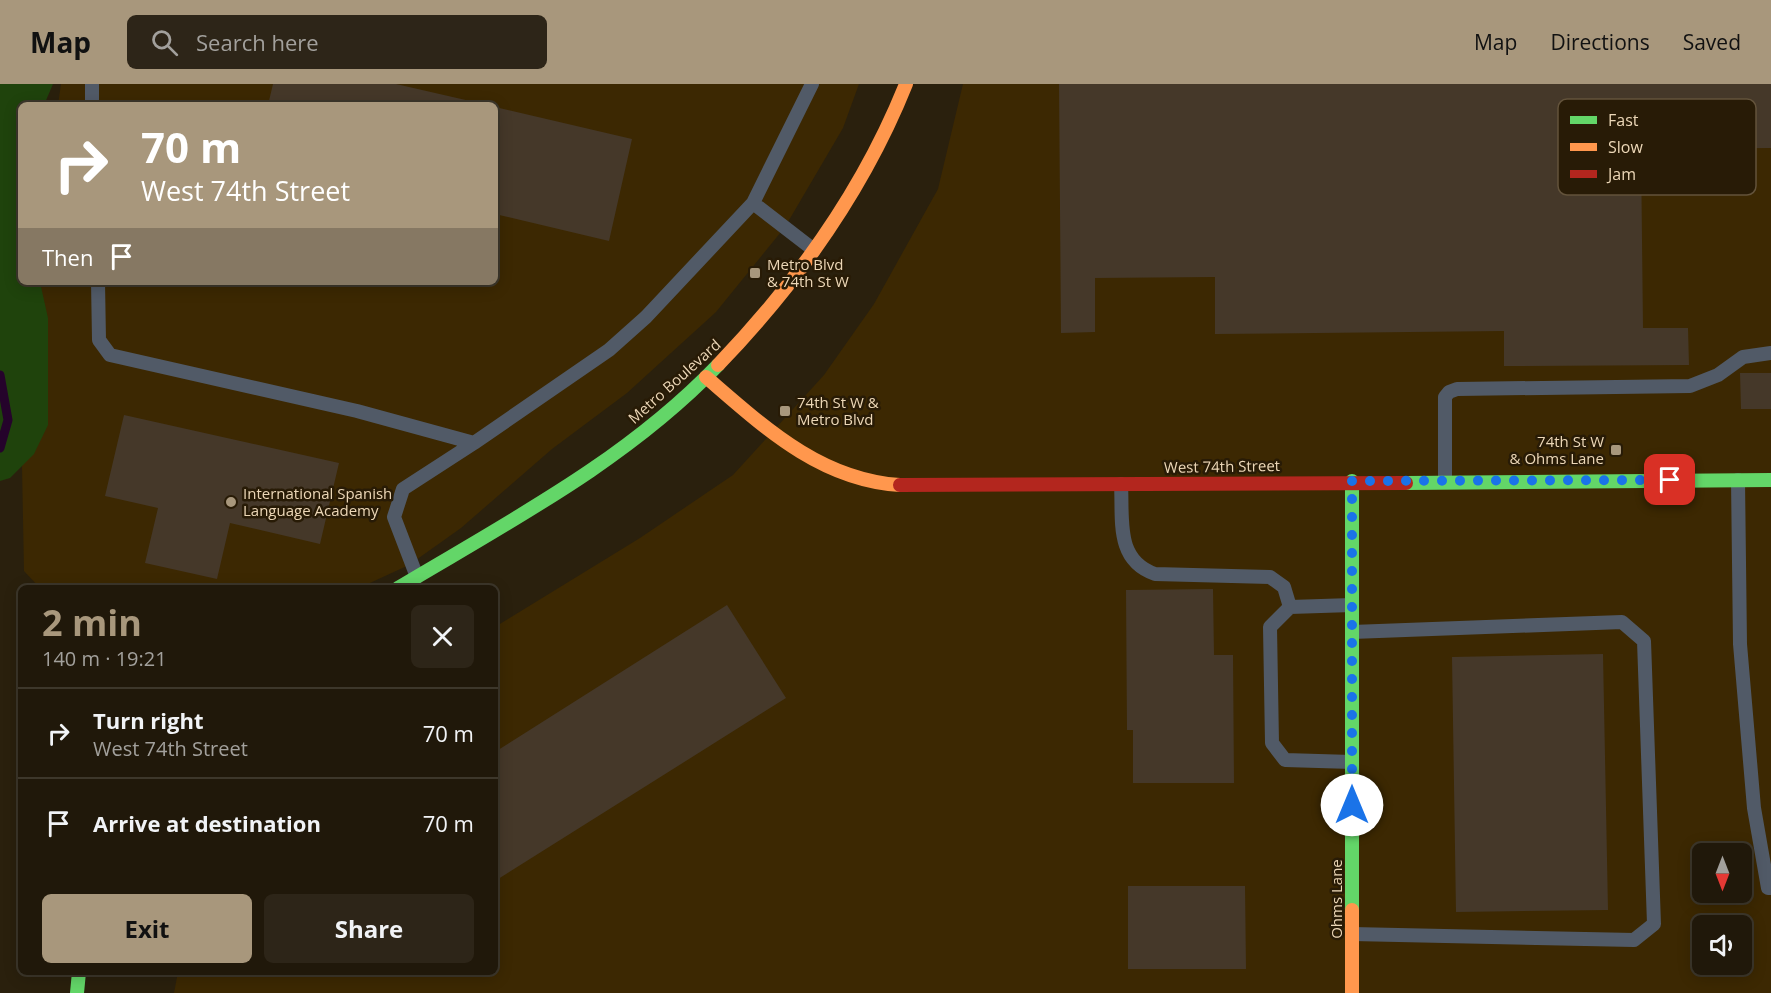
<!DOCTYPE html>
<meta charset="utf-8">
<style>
:root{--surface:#20180a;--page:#2d2518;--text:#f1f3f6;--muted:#a2a09c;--line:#3d372b;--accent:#a8977c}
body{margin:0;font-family:"Open Sans",sans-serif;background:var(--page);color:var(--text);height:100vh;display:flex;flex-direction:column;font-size:22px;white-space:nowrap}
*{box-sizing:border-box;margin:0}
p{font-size:20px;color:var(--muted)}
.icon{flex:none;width:33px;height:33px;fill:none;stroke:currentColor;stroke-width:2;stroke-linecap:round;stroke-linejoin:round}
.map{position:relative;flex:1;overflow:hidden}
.sheet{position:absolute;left:18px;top:501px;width:480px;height:390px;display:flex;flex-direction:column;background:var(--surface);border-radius:9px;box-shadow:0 3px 15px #0003,0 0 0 2px var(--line)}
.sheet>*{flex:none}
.top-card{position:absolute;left:18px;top:18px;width:480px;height:183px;border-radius:9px;box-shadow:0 3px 15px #0003,0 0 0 2px var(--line);background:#a8977c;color:#fff;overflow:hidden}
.needle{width:39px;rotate:180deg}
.controls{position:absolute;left:1692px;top:759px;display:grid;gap:12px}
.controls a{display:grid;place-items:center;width:60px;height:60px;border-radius:9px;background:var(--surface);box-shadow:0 3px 15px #0003,0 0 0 2px var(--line);font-size:30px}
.pin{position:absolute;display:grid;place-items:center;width:51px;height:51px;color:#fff;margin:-26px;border-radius:12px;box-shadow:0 3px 9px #0006}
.me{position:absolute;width:66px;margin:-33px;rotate:0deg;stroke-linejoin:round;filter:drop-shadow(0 0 4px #0008)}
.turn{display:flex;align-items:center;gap:21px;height:126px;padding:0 24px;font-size:27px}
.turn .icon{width:78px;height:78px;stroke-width:2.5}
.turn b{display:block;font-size:42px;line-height:51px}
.then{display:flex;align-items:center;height:57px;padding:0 24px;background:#0003;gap:12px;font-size:22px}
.round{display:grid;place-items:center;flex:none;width:63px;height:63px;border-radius:9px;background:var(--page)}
.head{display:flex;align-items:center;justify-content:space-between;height:102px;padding:0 24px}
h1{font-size:36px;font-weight:700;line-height:45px;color:var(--accent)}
.action{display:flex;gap:12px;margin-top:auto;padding:12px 24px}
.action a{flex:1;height:69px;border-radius:9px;background:var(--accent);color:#111;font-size:24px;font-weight:700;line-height:69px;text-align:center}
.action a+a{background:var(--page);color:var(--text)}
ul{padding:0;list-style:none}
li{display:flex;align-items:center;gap:18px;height:90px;padding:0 24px;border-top:2px solid var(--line)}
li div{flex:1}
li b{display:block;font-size:22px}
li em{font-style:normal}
header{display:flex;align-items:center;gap:36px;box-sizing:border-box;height:84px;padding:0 30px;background:var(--accent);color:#111}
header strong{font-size:28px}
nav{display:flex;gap:33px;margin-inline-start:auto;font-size:21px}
.search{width:420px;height:54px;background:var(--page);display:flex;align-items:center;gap:15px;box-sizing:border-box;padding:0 21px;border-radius:9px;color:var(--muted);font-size:22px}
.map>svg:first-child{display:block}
.built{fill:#3c2802;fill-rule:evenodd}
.green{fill:#1f430c}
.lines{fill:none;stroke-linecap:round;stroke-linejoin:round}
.stream{stroke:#25032b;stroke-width:9}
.building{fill:#453829}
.lane{stroke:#515a67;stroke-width:14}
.fast{stroke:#63d668;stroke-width:14}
.slow{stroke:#ff974d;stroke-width:14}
.jam{stroke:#b3261e;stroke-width:14}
.route{stroke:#1a73e8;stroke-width:10;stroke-dasharray:0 18}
.poi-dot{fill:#a8977c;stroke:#281b06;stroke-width:2}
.labels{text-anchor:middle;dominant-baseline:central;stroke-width:5;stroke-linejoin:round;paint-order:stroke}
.poi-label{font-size:15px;fill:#ecd7b7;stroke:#281b06;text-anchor:start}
.street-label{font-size:15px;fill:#ecd7b7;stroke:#281b06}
.key{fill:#281b06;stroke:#63533b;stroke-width:1.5}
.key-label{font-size:16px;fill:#ecd7b7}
</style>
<header>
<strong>Map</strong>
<div class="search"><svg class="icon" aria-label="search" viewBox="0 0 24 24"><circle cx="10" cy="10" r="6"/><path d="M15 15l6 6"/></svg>Search here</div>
<nav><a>Map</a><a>Directions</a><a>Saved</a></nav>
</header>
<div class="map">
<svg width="1771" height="909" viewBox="0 0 1771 909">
<rect width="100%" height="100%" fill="#2a200d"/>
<!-- built -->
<path class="built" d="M61,0H859L843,44L785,143L716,228L627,309L552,365L461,444L409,481L359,504H40L24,487L22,382L41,198H495V21H58Z
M963,0H1771V909H174L178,888H495V543L640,454L733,391L824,291L874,220L938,105ZM1702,770H1742V808H1702ZM1702,842H1742V880H1702Z"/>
<!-- green -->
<path class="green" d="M0,0H53L44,21H21V198H40L48,234V341L34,370L10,394L0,397Z"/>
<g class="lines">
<!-- stream -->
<path class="stream" d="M0,291L8,336L0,364"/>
</g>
<!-- building -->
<path class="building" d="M273,0H396L483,20L268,21Z
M1059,0H1771V64L1641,65L1643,244H1688L1689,281L1504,282V247L1215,250V193L1095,194V248L1061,249Z
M495,23L632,55L609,157L495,130Z
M1740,289H1771V325H1741Z
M124,331L339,379L320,460L230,439L217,495L145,479L158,424L105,412Z
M1213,505L1214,571H1233L1234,699H1133V646H1127L1126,506Z
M727,521L786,614L495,797V668Z
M1603,570L1608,826L1456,828L1452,573Z
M1128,802H1245L1246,885H1128Z"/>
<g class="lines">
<!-- lane -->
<path class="lane" d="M92,0V21
M753,119L812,0
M98,198L99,256L110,271L357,327L474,359L403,405L394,433L417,493
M474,359L609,266L646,233L753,119L814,166
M1738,396L1740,560L1754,724L1768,804H1771
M1445,397V313L1449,308L1457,305L1690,302L1718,291L1743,273L1771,269
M1121,400C1123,436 1115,476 1155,490L1270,493L1284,503L1290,523L1352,521
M1290,523L1270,543L1272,659L1285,676L1352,678
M1352,548L1622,538L1644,557L1654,840L1634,856L1352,850"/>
<!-- fast -->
<path class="fast" d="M1352,397V826
M1406,399L1771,396
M398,504C510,437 627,376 718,281
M77,909L79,888"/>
<!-- slow -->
<path class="slow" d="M718,281C796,200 864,105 906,0
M706,293C764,343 820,396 900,401
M1352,826V909"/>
<!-- jam -->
<path class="jam" d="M900,401L1406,399"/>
</g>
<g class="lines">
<!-- route -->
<path class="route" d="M1352,721V397L1670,396"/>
</g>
<!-- markers -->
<g class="poi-dot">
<rect x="749" y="183" width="12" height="12" rx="3"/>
<rect x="779" y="321" width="12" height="12" rx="3"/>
<rect x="1610" y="360" width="12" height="12" rx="3"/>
<circle cx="231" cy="418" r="6"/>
</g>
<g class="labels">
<!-- poi labels -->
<g class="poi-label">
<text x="767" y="180">Metro Blvd<tspan x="767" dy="17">&amp; 74th St W</tspan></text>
<text x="797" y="318">74th St W &amp;<tspan x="797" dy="17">Metro Blvd</tspan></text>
<text x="1604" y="357" text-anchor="end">74th St W<tspan x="1604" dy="17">&amp; Ohms Lane</tspan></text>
<text x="243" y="409">International Spanish<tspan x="243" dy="17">Language Academy</tspan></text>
</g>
<!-- street labels -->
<g class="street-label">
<text transform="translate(674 297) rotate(-42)">Metro Boulevard</text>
<text transform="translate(1222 382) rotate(-1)">West 74th Street</text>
<text transform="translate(1336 815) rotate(-90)">Ohms Lane</text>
</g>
</g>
<!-- legend -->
<rect x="1558" y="15" width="198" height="96" rx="9" class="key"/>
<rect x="1570" y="32" width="27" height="8" fill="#63d668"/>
<rect x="1570" y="59" width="27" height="8" fill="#ff974d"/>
<rect x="1570" y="86" width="27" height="8" fill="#b3261e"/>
<g class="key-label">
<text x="1608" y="42">Fast</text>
<text x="1608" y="69">Slow</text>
<text x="1608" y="96">Jam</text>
</g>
</svg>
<div class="controls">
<a><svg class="needle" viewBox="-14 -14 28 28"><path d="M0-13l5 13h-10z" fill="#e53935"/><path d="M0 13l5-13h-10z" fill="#a2a09c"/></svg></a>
<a><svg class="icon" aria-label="sound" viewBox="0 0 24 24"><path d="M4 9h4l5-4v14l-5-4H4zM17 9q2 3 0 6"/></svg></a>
</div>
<div class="pin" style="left:1670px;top:396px;background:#d93025"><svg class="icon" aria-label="arrive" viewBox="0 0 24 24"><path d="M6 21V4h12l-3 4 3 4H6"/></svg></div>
<svg class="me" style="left:1352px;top:721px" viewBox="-20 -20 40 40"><circle r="19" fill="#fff"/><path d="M0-13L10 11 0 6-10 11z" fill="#1a73e8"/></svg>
<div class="top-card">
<div class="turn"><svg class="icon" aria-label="right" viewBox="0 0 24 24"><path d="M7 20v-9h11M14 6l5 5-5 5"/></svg><div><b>70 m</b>West 74th Street</div></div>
<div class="then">Then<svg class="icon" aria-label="arrive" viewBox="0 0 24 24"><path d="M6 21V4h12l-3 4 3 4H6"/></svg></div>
</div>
<section class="sheet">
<div class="head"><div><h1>2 min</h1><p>140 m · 19:21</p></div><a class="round"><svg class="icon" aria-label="close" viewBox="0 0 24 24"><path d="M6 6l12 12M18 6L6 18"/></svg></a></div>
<ul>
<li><svg class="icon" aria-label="right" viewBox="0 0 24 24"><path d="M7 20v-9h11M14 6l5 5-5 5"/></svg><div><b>Turn right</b><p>West 74th Street</p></div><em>70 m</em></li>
<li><svg class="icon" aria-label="arrive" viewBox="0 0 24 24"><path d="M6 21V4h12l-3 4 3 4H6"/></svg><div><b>Arrive at destination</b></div><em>70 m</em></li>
</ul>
<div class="action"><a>Exit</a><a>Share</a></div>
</section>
</div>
